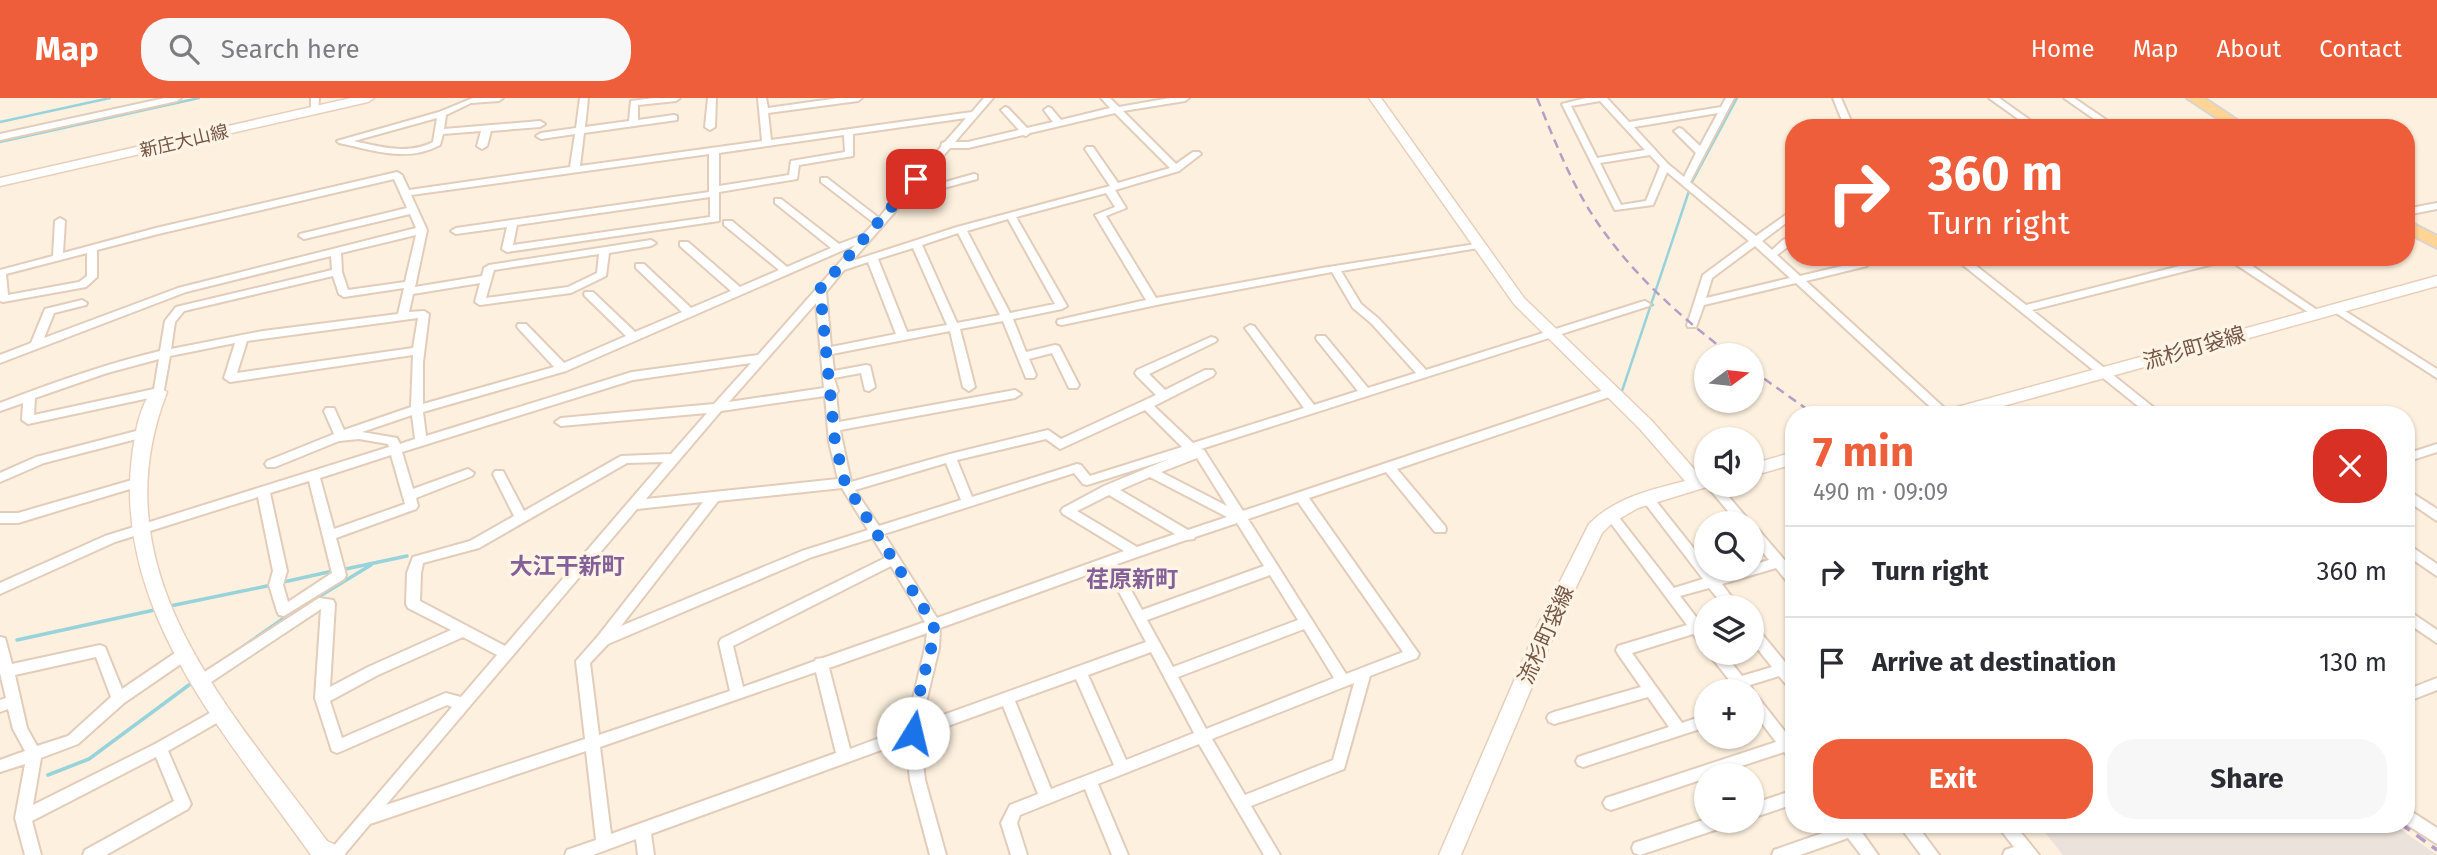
<!DOCTYPE html>
<meta charset="utf-8">
<style>
:root{--surface:#fff;--page:#f7f7f7;--text:#2b2b33;--muted:#7c7c81;--line:#e1e1e2;--accent:#ef5e3b}
body{margin:0;font-family:"Fira Sans","Noto Sans JP",sans-serif;background:var(--page);color:var(--text);height:100vh;display:flex;flex-direction:column;font-size:26px;white-space:nowrap}
*{box-sizing:border-box;margin:0}
p{font-size:23px;color:var(--muted)}
.icon{flex:none;width:38px;height:38px;fill:none;stroke:currentColor;stroke-width:2;stroke-linecap:round;stroke-linejoin:round}
.map{position:relative;flex:1;overflow:hidden}
.sheet{position:absolute;left:1785px;top:308px;width:630px;height:427px;display:flex;flex-direction:column;background:var(--surface);border-radius:28px;box-shadow:0 2px 5px #0004}
.sheet>*{flex:none}
.guide{position:absolute;left:1785px;top:21px;width:630px;height:147px;border-radius:28px;box-shadow:0 2px 5px #0004;background:#ef5e3b;color:#fff;overflow:hidden}
.needle{width:46px;rotate:75deg}
.buttons{position:absolute;left:1694px;top:245px;display:grid;gap:14px}
.buttons a{display:grid;place-items:center;width:70px;height:70px;border-radius:50%;background:var(--surface);box-shadow:0 2px 5px #0004;font-size:35px}
.pin{position:absolute;display:grid;place-items:center;width:60px;height:60px;color:#fff;margin:-30px;border-radius:14px;box-shadow:0 4px 10px #0006}
.me{position:absolute;width:77px;margin:-38px;rotate:9deg;stroke-linejoin:round;filter:drop-shadow(0 0 5px #0008)}
.turn{display:flex;align-items:center;gap:24px;height:147px;padding:0 28px;font-size:32px}
.turn .icon{width:91px;height:91px;stroke-width:2.5}
.turn b{display:block;font-size:49px;line-height:60px}
.round{display:grid;place-items:center;flex:none;width:74px;height:74px;border-radius:28px;background:var(--page)}
.head{display:flex;align-items:center;justify-content:space-between;height:119px;padding:0 28px}
h1{font-size:42px;font-weight:700;line-height:52px;color:var(--accent)}
.action{display:flex;gap:14px;margin-top:auto;padding:14px 28px}
.action a{flex:1;height:80px;border-radius:28px;background:var(--accent);color:#fff;font-size:28px;font-weight:700;line-height:80px;text-align:center}
.action a+a{background:var(--page);color:var(--text)}
ul{padding:0;list-style:none}
li{display:flex;align-items:center;gap:21px;height:91px;padding:0 28px;border-top:2px solid var(--line)}
li div{flex:1}
li b{display:block;font-size:26px}
li em{font-style:normal}
header{display:flex;align-items:center;gap:42px;box-sizing:border-box;height:98px;padding:0 35px;background:var(--accent);color:#fff}
header strong{font-size:33px}
nav{display:flex;gap:38px;margin-inline-start:auto;font-size:24px}
.search{width:490px;height:63px;background:var(--page);display:flex;align-items:center;gap:18px;box-sizing:border-box;padding:0 24px;border-radius:28px;color:var(--muted);font-size:26px}
.map>svg:first-child{display:block}
.industrial{fill:#ebe2db}
.lines{fill:none;stroke-linecap:round;stroke-linejoin:round}
.stream-far1{stroke:#98d2da;stroke-width:2.5}
.stream{stroke:#98d2da;stroke-width:3.5}
.street-casing{stroke:#e2ccba;stroke-width:4}
.secondary-casing{stroke:#e9ceba;stroke-width:3}
.primary-casing{stroke:#dbd3cf;stroke-width:4}
.street{fill:#fff;fill-rule:evenodd}
.secondary{fill:#fff;fill-rule:evenodd}
.primary{fill:#ffd494;fill-rule:evenodd}
.rail-far1{stroke:#b29ec6;stroke-width:2.5;stroke-dasharray:9 6;stroke-linecap:butt}
.rail{stroke:#b29ec6;stroke-width:3.5;stroke-dasharray:11 8;stroke-linecap:butt}
.route{stroke:#1a73e8;stroke-width:12;stroke-dasharray:0 21.6}
.labels{text-anchor:middle;dominant-baseline:central;stroke-width:7;stroke-linejoin:round;paint-order:stroke}
.far-street-label{font-size:18px;fill:#745545;stroke:#fff4e6}
.street-label{font-size:21px;fill:#745545;stroke:#fff4e6}
.neighbourhood-label{font-size:23px;font-weight:bold;fill:#846098;stroke:#fff4e6}
</style>
<header>
<strong>Map</strong>
<div class="search"><svg class="icon" aria-label="search" viewBox="0 0 24 24"><circle cx="10" cy="10" r="6"/><path d="M15 15l6 6"/></svg>Search here</div>
<nav><a>Home</a><a>Map</a><a>About</a><a>Contact</a></nav>
</header>
<div class="map">
<svg width="2437" height="757" viewBox="0 0 2437 757">
<rect width="100%" height="100%" fill="#fdf0de"/>
<!-- industrial -->
<path class="industrial" d="M2038,726H2393L2437,757H2063Z"/>
<g class="lines">
<!-- stream-far1 -->
<path class="stream-far1" d="M0,24L110,0
M0,44L199,0
M1565,235L1653,207
M1622,293L1692,84L1737,0"/>
<!-- stream -->
<path class="stream" d="M341,472L407,458
M279,485L333,473
M170,508L272,487
M17,542L159,511
M228,559L287,518L371,467
M48,677L89,661L193,584"/>
<defs>
<path id="street" d="M165,0H181L177,3L0,42V36Z
M311,0H319L318,14L311,12Z
M473,0H503L499,3L471,5L446,17L444,31L540,23L545,26L540,29L491,33L487,48L482,51L477,48L481,33L443,36L440,47C407,65 373,52 339,45L337,43L439,14ZM437,20L433,44C408,57 380,49 354,43Z
M580,0H588L585,29L629,23L631,3L654,0H680L676,3L638,7V22L674,17L677,18V22L584,35L580,68L762,43L758,0H766L768,10L839,0H862L858,3L768,15L771,42L972,14L984,0H993L955,44H968L1019,32L1001,12L1005,9L1008,10L1027,30L1053,24L1044,12L1048,9L1051,10L1061,22L1110,10L1101,0H1110L1119,9L1170,0H1189L1185,3L1123,13L1176,66L1193,54H1199L1201,56L1179,73L1115,92L1126,110L1106,118L1156,200L1322,170L1482,145V149L1478,150L1341,173L1361,206L1379,221L1426,272L1641,204L1645,203L1650,206L1649,208L1201,351L1204,352L1243,413L1607,291L1611,290L1617,294L1615,297L1397,371L1445,428L1446,431L1445,434H1435L1386,374L1309,400L1419,556L1417,560L1370,578L1344,671L1251,708L1280,757H1264L1199,646L1098,686L1128,757H1112L1085,691L1020,717L1017,725L1027,757H1011L1001,725L1010,707L1038,696L1003,608L920,638L925,682L946,757H930L910,682L906,643L651,736L654,757H638L636,741L593,757H565L567,752L596,742L586,653L370,726L344,757H326L452,609L447,607L342,653L337,655L332,653L315,600L321,511L205,588L200,590L195,588L193,584L195,580L319,500L333,502L335,506L330,589L368,569L451,532L408,510L406,506L407,475L413,459L470,443L514,418L493,376L495,373H503L524,413L621,358L671,356L707,315L561,328L555,324L561,320L714,306L751,265L633,282L402,354L413,391L468,371L474,375L472,378L416,400L418,408L416,411L336,440L346,477L344,481L284,518L279,517L277,513L269,487L273,473L258,399L115,444L0,496V485L105,438L389,349L388,346L359,341L339,343L275,369H267L265,366L267,363L334,336L324,313L326,310H334L344,332L411,309L413,257L230,284L224,280L235,245L170,258L163,297L28,326L22,322L23,305L0,313V305C52,285 105,266 160,253L165,223L176,209L332,172L331,158L186,194L0,265V257L31,245L45,211L82,202L87,205L86,207L54,215L44,240L178,190L416,130L410,116L304,141L299,138L300,136L407,110L394,81L158,136L97,152V179L86,189L3,204L0,203V172L53,158L55,123L60,120L65,123L63,155L156,130L397,74L402,77L409,92L570,69L575,36L541,41L536,38L541,35L576,30ZM1115,15L1170,70L1118,85L1093,49H1087L1085,51L1110,88L957,129L852,163L907,100L977,81V77L974,76L913,93L950,50H968L1023,37L1026,38L1030,35ZM966,20L945,44L942,45L941,49L900,95L898,96L879,120L827,80H821V84L874,125L863,137L839,146L781,101H775V105L831,150L787,169L732,123H724V127L779,172L740,189L688,144H680V148L731,193L691,210L644,166H636V170L682,214L635,234L593,194H585L584,196L585,198L626,238L564,265L526,226H518L517,228L518,230L554,269L423,306V264L429,216L424,213L409,214L413,196L480,185L475,204L480,207L571,195L606,178L609,155L651,148L656,145L651,142L489,167L484,170L482,178L415,189L427,132L411,97L709,56V94L456,130L451,133L456,136L507,129L502,151L507,154L719,123V94L797,81L799,67L853,58V36ZM844,37L845,54L791,63L789,77L719,88V55ZM1106,95L1115,109L1095,117L1146,202L1058,222L1057,224L1058,226L1062,227L1166,205L1332,174L1353,210L1371,225L1416,275L1368,290L1325,238H1317L1316,240L1317,242L1358,293L1314,307L1254,228L1250,227L1245,230L1304,310L1193,345L1154,308L1213,278L1215,275L1213,272H1205L1165,292L1149,276L1215,244L1217,242L1215,240L1211,239L1137,272L1135,275L1137,278L1156,297L1061,341L1048,332L950,356L851,384L840,332L1015,300L1021,296L1015,292L839,324L836,296L838,293L834,280L861,275L865,292L869,293L875,289L870,268L866,267L834,273L832,256L950,233L963,289L969,293L975,289L960,231L1003,223L1026,280H1034L1036,277L1029,261L1052,255L1069,290H1077L1079,287L1059,248L1055,247L1026,254L1013,221L1062,211L1067,208L1016,119ZM710,99V119L513,147L517,127ZM1008,121L1055,206L1010,215L967,133ZM958,135L1000,217L957,225L922,147ZM416,137L405,184L348,192L342,174L341,155ZM855,147L758,257L632,274L426,338L423,314L566,273ZM913,150L947,227L907,234L878,161ZM87,155V178L79,184L8,197L6,176ZM599,156L597,175L568,189L486,200L494,172ZM868,164L896,236L831,249L826,194L844,172ZM333,178L339,196L344,199L404,190L398,216L263,233L171,251L175,224L184,213ZM816,205L824,290L729,304ZM418,220L413,250L237,275L247,243ZM159,261L154,291L34,317L35,300L107,275ZM825,298L829,344L838,381L646,401L721,313ZM1145,312L1182,349L1090,378L1081,367L1077,366L972,399L957,362L1046,341L1060,351ZM412,317L415,341L400,346L397,340L362,334ZM391,357L405,406L334,431L320,380ZM1197,360L1227,408L1161,374ZM1169,361L1104,388L1063,410L1061,413L1063,416L1124,453L937,520L884,436L1074,375L1083,386L1087,387ZM663,364L505,548L420,503L421,475L423,465L479,450L627,365ZM946,365L961,402L879,428L855,392ZM1150,379L1227,419L1188,432L1120,392ZM309,383L332,475L288,504L283,487L287,473L270,395ZM842,390L868,432L802,453L621,528L718,403ZM1109,397L1175,436L1137,449L1077,413ZM703,404L598,538L576,563L585,641L386,707L637,411ZM1298,404L1403,554L1346,576L1248,421ZM1237,425L1264,468L1142,512L1117,466L1186,442L1194,441L1195,439ZM873,440L885,460L721,541L719,545L730,593L599,637L590,565L608,546L812,459ZM891,468L925,524L823,560L816,561L815,563L743,589L733,548ZM1106,470L1146,544L921,625L939,550L940,530ZM1270,477L1298,522L1173,569L1147,522ZM1304,531L1334,580L1206,631L1178,579ZM927,535L925,550L906,630L850,651L829,570ZM463,539L497,557L461,599L446,595L441,597L342,640L330,603L378,577ZM1151,554L1194,635L1126,662L1088,577ZM816,574L836,655L611,736L600,649ZM1076,581L1114,667L1051,691L1015,603ZM1354,585L1333,662L1245,697L1212,641Z
M708,0H716L715,29L710,32L705,29Z
M1586,0H1607L1629,24L1721,9L1726,0H1734L1690,84L1756,138L1794,111V119L1762,143L1772,152L1783,142L1794,138V144L1777,157L1800,178L1855,165L1849,159H1861L1867,164V168L1806,183L1952,317H1939L1796,185L1704,207L1696,229H1688L1687,227L1703,177L1749,143L1667,74L1653,107L1615,112L1562,6ZM1600,3L1645,52L1597,60L1571,8ZM1718,15L1700,48L1682,31L1679,30L1674,33L1696,55L1684,79L1668,66L1634,29ZM1650,57L1660,68L1646,103L1621,107L1600,65ZM1755,148L1790,180L1706,200L1712,180Z
M1833,0H1841L1854,30H1845Z
M1989,0H1999L2041,30H2031Z
M2064,0H2074L2118,30H2107Z
M2437,105V111L2406,117V111Z
M1953,159H1965L2026,207L2215,159H2239L2323,216L2318,219L2314,218L2229,162L2032,212L2163,317H2149Z
M2337,208L2437,271V280L2333,213L2332,211Z
M144,331L148,332L150,335L148,338L44,365L0,384V375L36,359Z
M2437,346V354L2406,364V356Z
M139,380L145,384L143,387L18,425H0V415H18Z
M1706,387H1719L1751,425H1738Z
M2406,391L2437,411V423L2406,402Z
M1648,397L1652,398L1706,466V471H1710L1715,478L1739,471H1752V467L1769,462L1752,441V428L1757,430L1794,473V487L1789,486L1776,470L1722,486L1739,509H1725L1709,490L1680,498L1706,532V547L1701,546L1693,536L1632,555L1682,625L1706,617V629L1583,669L1578,667L1576,663L1578,659L1669,629L1648,599L1554,626L1549,624L1547,620L1549,616L1554,614L1641,589L1618,556L1616,552L1618,548L1687,527L1604,416L1606,413H1614L1674,490L1703,481L1644,404L1642,401L1644,398Z
M2406,445L2437,466V478L2406,457Z
M2406,511L2437,532V545L2406,524Z
M1752,529L1757,530L1785,564L1794,561V573H1792L1794,575V592L1789,590L1779,578L1750,587L1753,593L1752,596V593H1738L1711,559L1709,555H1724L1742,578L1772,569L1752,544Z
M0,539L5,540L12,566L100,547L105,549L122,591L178,553L183,551L188,553L190,557L188,561L124,605L78,646L41,660L33,707L155,646L217,611L222,609L227,611L229,615L227,619L168,653L191,706L188,711L106,757H83L85,752L174,703L156,659L32,723L41,757H25L15,720L25,666L0,674V662L25,653L13,631L8,611L0,614V602L6,600L0,575ZM96,559L111,599L68,638L37,648L27,630L15,577Z
M2437,580V592L2406,604V592Z
M1752,596L1757,598L1794,645V662L1789,660L1784,654L1714,677H1706V680L1611,712L1606,710L1603,705L1606,700L1776,644L1752,612Z
M1794,692V706L1752,720V706Z
M2406,710L2437,730V746L2406,726Z
M1706,721L1730,723L1727,728L1640,757L1634,755L1632,750L1634,745Z
M1840,726H1856L1878,757H1861L1848,740L1800,757H1772L1774,752L1840,729Z
M1898,726H1916L1939,757H1921Z
M1996,726H2014L2039,757H2003L2005,752L2014,749Z"/>
<path id="secondary" d="M351,0H374L368,4L0,88V80Z
M1369,0H1381L1524,200L1652,323L1701,379L1706,378V387H1713L1638,410L1612,425L1602,435L1558,527L1461,757H1439L1538,527L1589,426C1615,400 1649,392 1685,383L1640,331L1514,206Z
M2437,178V188L1971,317H1942L1950,311Z
M159,289L167,294C97,474 228,608 327,743L342,750L345,757H311C223,632 104,504 135,339C137,326 145,292 159,289Z
M1794,354V366L1752,378V366Z"/>
<path id="primary" d="M2187,0H2204L2249,30H2232Z
M2406,122L2437,138V150L2406,134Z"/>
</defs>
<!-- street casing -->
<use href="#street" class="street-casing"/>
<!-- secondary casing -->
<use href="#secondary" class="secondary-casing"/>
<!-- primary casing -->
<use href="#primary" class="primary-casing"/>
<!-- street -->
<use href="#street" class="street"/>
<!-- secondary -->
<use href="#secondary" class="secondary"/>
<!-- primary -->
<use href="#primary" class="primary"/>
<!-- rail-far1 -->
<path class="rail-far1" d="M1537,0C1554,41 1570,83 1595,121C1631,175 1679,218 1731,257
M1752,272L1815,317"/>
<!-- rail -->
<path class="rail" d="M2401,726L2437,752"/>
</g>
<g class="lines">
<!-- route -->
<path class="route" d="M913,635L921,588L935,536L933,525L845,385L835,344L820,191L916,81"/>
</g>
<g class="labels">
<!-- far-street labels -->
<g class="far-street-label">
<text transform="translate(184 43) rotate(-13)">新庄大山線</text>
</g>
<!-- street labels -->
<g class="street-label">
<text transform="translate(2194 250) rotate(-16)">流杉町袋線</text>
<text transform="translate(1546 537) rotate(-66)">流杉町袋線</text>
</g>
<!-- neighbourhood labels -->
<g class="neighbourhood-label">
<text x="567" y="468">大江干新町</text>
<text x="1132" y="481">荏原新町</text>
</g>
</g>
</svg>
<div class="buttons">
<a><svg class="needle" viewBox="-14 -14 28 28"><path d="M0-13l5 13h-10z" fill="#e53935"/><path d="M0 13l5-13h-10z" fill="#7c7c81"/></svg></a>
<a><svg class="icon" aria-label="sound" viewBox="0 0 24 24"><path d="M4 9h4l5-4v14l-5-4H4zM17 9q2 3 0 6"/></svg></a>
<a><svg class="icon" aria-label="search" viewBox="0 0 24 24"><circle cx="10" cy="10" r="6"/><path d="M15 15l6 6"/></svg></a>
<a><svg class="icon" aria-label="layers" viewBox="0 0 24 24"><path d="M12 4l9 5-9 5-9-5zM3 14l9 5 9-5"/></svg></a>
<a>+</a>
<a>−</a>
</div>
<div class="pin" style="left:916px;top:81px;background:#d93025"><svg class="icon" aria-label="arrive" viewBox="0 0 24 24"><path d="M6 21V4h12l-3 4 3 4H6"/></svg></div>
<svg class="me" style="left:913px;top:635px" viewBox="-20 -20 40 40"><circle r="19" fill="#fff"/><path d="M0-13L10 11 0 6-10 11z" fill="#1a73e8"/></svg>
<div class="guide">
<div class="turn"><svg class="icon" aria-label="right" viewBox="0 0 24 24"><path d="M7 20v-9h11M14 6l5 5-5 5"/></svg><div><b>360 m</b>Turn right</div></div>
</div>
<section class="sheet">
<div class="head"><div><h1>7 min</h1><p>490 m · 09:09</p></div><a class="round" style="background:#d93025;color:#fff"><svg class="icon" aria-label="close" viewBox="0 0 24 24"><path d="M6 6l12 12M18 6L6 18"/></svg></a></div>
<ul>
<li><svg class="icon" aria-label="right" viewBox="0 0 24 24"><path d="M7 20v-9h11M14 6l5 5-5 5"/></svg><div><b>Turn right</b></div><em>360 m</em></li>
<li><svg class="icon" aria-label="arrive" viewBox="0 0 24 24"><path d="M6 21V4h12l-3 4 3 4H6"/></svg><div><b>Arrive at destination</b></div><em>130 m</em></li>
</ul>
<div class="action"><a>Exit</a><a>Share</a></div>
</section>
</div>
